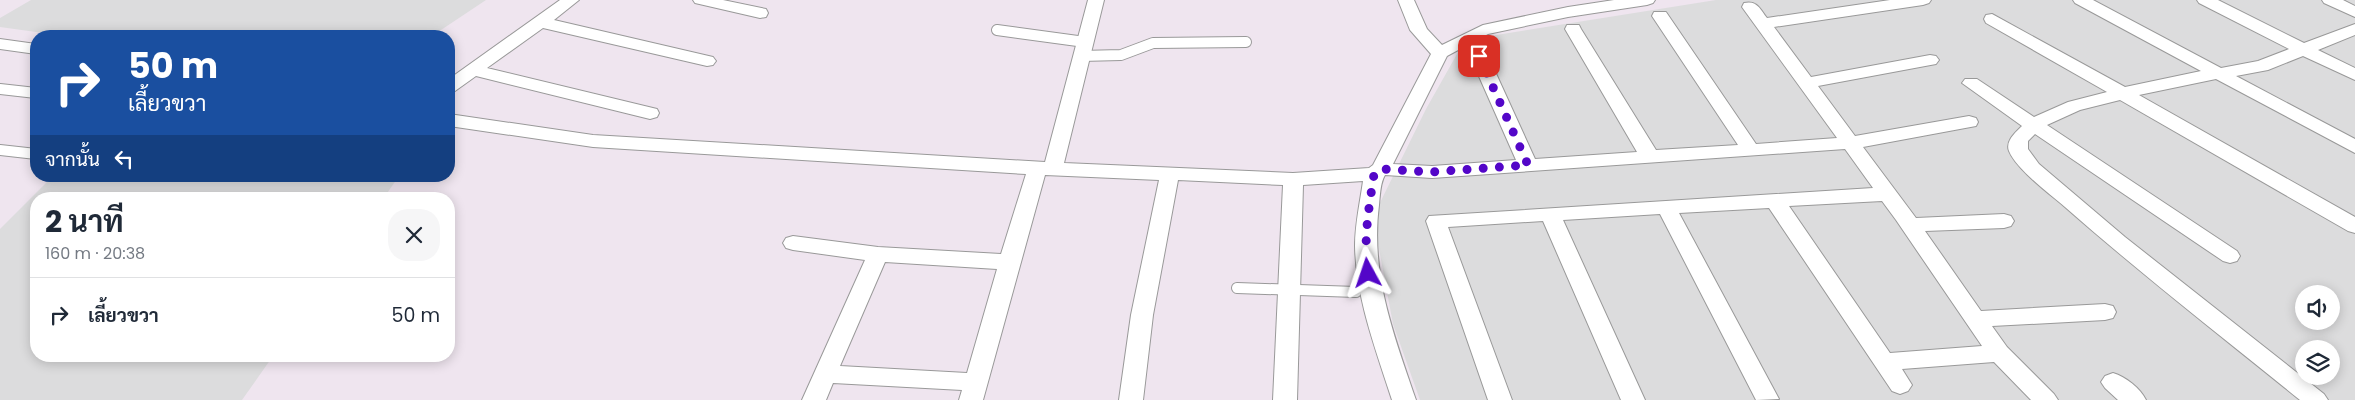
<!DOCTYPE html>
<html lang="th">
<meta charset="utf-8">
<style>
:root{--surface:#fff;--page:#f6f6f7;--text:#1f2937;--muted:#747a83;--line:#e0e1e3}
body{margin:0;font-family:Poppins,Sarabun,sans-serif;background:var(--page);color:var(--text);height:100vh;display:flex;flex-direction:column;font-size:19px;white-space:nowrap}
*{box-sizing:border-box;margin:0}
p{font-size:16px;color:var(--muted)}
.icon{flex:none;width:28px;height:28px;fill:none;stroke:currentColor;stroke-width:2;stroke-linecap:round;stroke-linejoin:round}
.map{position:relative;flex:1;overflow:hidden}
.side{position:absolute;left:30px;top:192px;width:425px;height:170px;display:flex;flex-direction:column;background:var(--surface);border-radius:20px;box-shadow:0 2px 12px #0003}
.side>*{flex:none}
.hud{position:absolute;left:30px;top:30px;width:425px;height:152px;border-radius:20px;box-shadow:0 2px 12px #0003;background:#1a4fa0;color:#fff;overflow:hidden}
.fabs{position:absolute;left:2295px;top:285px;display:grid;gap:10px}
.fabs a{display:grid;place-items:center;width:45px;height:45px;border-radius:50%;background:var(--surface);box-shadow:0 2px 12px #0003;font-size:25px}
.pin{position:absolute;display:grid;place-items:center;width:42px;height:42px;color:#fff;margin:-21px;border-radius:10px;box-shadow:0 2px 8px #0006}
.me{position:absolute;width:55px;margin:-28px;rotate:355deg;stroke-linejoin:round;filter:drop-shadow(0 0 4px #0008)}
.turn{display:flex;align-items:center;gap:18px;height:105px;padding:0 15px;font-size:22px}
.turn .icon{width:65px;height:65px;stroke-width:2.5}
.turn b{display:block;font-size:35px;line-height:42px}
.then{display:flex;align-items:center;height:48px;padding:0 15px;background:#0003;gap:10px;font-size:19px}
.round{display:grid;place-items:center;flex:none;width:52px;height:52px;border-radius:20px;background:var(--page)}
.overview{display:flex;align-items:center;justify-content:space-between;height:85px;padding:0 15px}
h1{font-size:30px;font-weight:700;line-height:38px}
ul{padding:0;list-style:none}
li{display:flex;align-items:center;gap:15px;height:75px;padding:0 15px;border-top:1px solid var(--line)}
li div{flex:1}
li b{display:block;font-size:19px}
li em{font-style:normal}
.map>svg:first-child{display:block}
.residential{fill:#dcdcdd;fill-rule:evenodd}
.lines{fill:none;stroke-linecap:round;stroke-linejoin:round}
.lane-casing{stroke:#999;stroke-width:12}
.street-casing{stroke:#999;stroke-width:2}
.lane{stroke:#fff;stroke-width:10}
.street{fill:#fff;fill-rule:evenodd}
.route{stroke:#5306c8;stroke-width:9;stroke-dasharray:0 16.2}
</style>
<div class="map">
<svg width="2355" height="400" viewBox="0 0 2355 400">
<rect width="100%" height="100%" fill="#efe5ef"/>
<!-- residential -->
<path class="residential" d="M31,0H486L432,36H65L0,27V18Z
M1716,0H2355V400H1420L1393,324L1373,217L1426,109L1461,47L1471,41L1490,36ZM2304,294H2331V321H2304ZM2304,349H2331V376H2304Z
M53,176H399L383,199H36V356H273L242,400H0V229Z"/>
<g class="lines">
<defs>
<path id="lane" d="M997,30L1085,42
M1081,56L1121,55L1153,43L1246,42
M0,89L36,93
M0,150L36,154
M1237,288L1356,292"/>
<path id="street" d="M560,0H579L554,20L713,57L716,61L713,65L707,66L543,28L487,68L657,109L659,113L657,117L650,119L476,76L455,91L449,92V79Z
M693,0H723L766,9L768,13L766,17L760,18L695,3Z
M1088,0H1104L1064,163L1293,173L1369,168L1373,165L1431,54L1410,30L1398,0H1414L1427,29L1442,45L1483,25L1568,7L1614,0H1655L1653,3L1647,5L1568,17L1488,34L1447,56L1393,164L1432,166L1516,160L1470,56L1473,52H1485L1488,56L1535,159L1637,152L1565,29L1567,25H1579L1581,29L1656,150L1738,145L1652,16L1654,12H1666L1756,144L1837,138L1742,7L1744,3C1757,0 1760,9 1767,18L1890,0H1931L1929,3L1923,5L1774,27L1811,77L1930,55L1936,56L1939,60L1936,64L1818,86L1855,136L1969,116L1976,118L1978,122L1976,126L1863,147L1916,218L2004,214L2011,216L2014,221L2011,226L2004,228L1925,231L1981,311L2105,304L2113,306L2116,312L2113,318L2105,320L1992,326L2007,347L2054,394L2058,400H2031L1994,362L1902,369L1912,385L1908,391L1900,394L1892,391L1769,208L1679,213L1779,399L1756,400L1660,214L1563,220L1645,400H1621L1543,221L1448,227L1512,400H1488L1426,221L1429,216L1873,188L1845,149L1432,178L1385,175C1380,183 1380,196 1379,205C1370,274 1394,336 1416,400H1392C1376,350 1356,299 1355,246C1355,224 1360,203 1363,181L1303,185L1297,400H1273L1283,185L1178,180L1153,315L1143,400H1119L1131,315L1159,180L1045,175L983,400H959L962,390L833,383L826,400H802L865,260L793,250L786,248L783,243L786,238L793,236L878,247L1001,254L1026,174L593,147L449,126V114L593,135L1045,162ZM1882,201L1896,220L1982,346L1890,353L1789,206ZM885,262L997,269L967,373L840,366Z
M2073,0H2093L2221,68L2258,61L2289,49L2199,3L2197,0H2218L2304,43L2355,24V35L2318,50L2355,68V80L2303,56L2268,70L2236,76L2355,139V153L2216,79L2139,95L2355,217V233L2348,231L2120,100L2080,110L2047,125L2237,251L2240,256L2237,261L2230,263L2223,261L2035,134L2028,141V149L2039,164L2125,237L2324,394L2328,400H2300C2221,336 2141,274 2065,207C2050,194 2016,169 2009,151C2005,141 2016,132 2022,126L1962,83L1965,79H1977L2034,117L2068,102L2107,92L1986,23L1984,19L1986,15L1992,14L2125,87L2201,71L2075,3Z
M2322,0H2343L2355,6V17L2324,3Z
M0,39L36,44V54L0,49Z
M2113,373C2126,377 2140,388 2146,400H2118L2105,388L2101,382L2105,376Z"/>
</defs>
<!-- lane casing -->
<use href="#lane" class="lane-casing"/>
<!-- street casing -->
<use href="#street" class="street-casing"/>
<!-- lane -->
<use href="#lane" class="lane"/>
<!-- street -->
<use href="#street" class="street"/>
</g>
<g class="lines">
<!-- route -->
<path class="route" d="M1368,273C1363,239 1369,208 1374,174L1381,169L1432,172L1528,165L1479,56"/>
</g>
</svg>
<div class="fabs">
<a><svg class="icon" aria-label="sound" viewBox="0 0 24 24"><path d="M4 9h4l5-4v14l-5-4H4zM17 9q2 3 0 6"/></svg></a>
<a><svg class="icon" aria-label="layers" viewBox="0 0 24 24"><path d="M12 4l9 5-9 5-9-5zM3 14l9 5 9-5"/></svg></a>
</div>
<div class="pin" style="left:1479px;top:56px;background:#d93025"><svg class="icon" aria-label="arrive" viewBox="0 0 24 24"><path d="M6 21V4h12l-3 4 3 4H6"/></svg></div>
<svg class="me" style="left:1368px;top:273px" viewBox="-20 -20 40 40"><path d="M0-17L14 15 0 8-14 15z" fill="#5306c8" stroke="#fff" stroke-width="4"/></svg>
<div class="hud">
<div class="turn"><svg class="icon" aria-label="right" viewBox="0 0 24 24"><path d="M7 20v-9h11M14 6l5 5-5 5"/></svg><div><b>50 m</b>เลี้ยวขวา</div></div>
<div class="then">จากนั้น<svg class="icon" aria-label="left" viewBox="0 0 24 24"><path d="M17 20v-9H6M10 6l-5 5 5 5"/></svg></div>
</div>
<section class="side">
<div class="overview"><div><h1>2 นาที</h1><p>160 m · 20:38</p></div><a class="round"><svg class="icon" aria-label="close" viewBox="0 0 24 24"><path d="M6 6l12 12M18 6L6 18"/></svg></a></div>
<ul>
<li><svg class="icon" aria-label="right" viewBox="0 0 24 24"><path d="M7 20v-9h11M14 6l5 5-5 5"/></svg><div><b>เลี้ยวขวา</b></div><em>50 m</em></li>
</ul>
</section>
</div>
